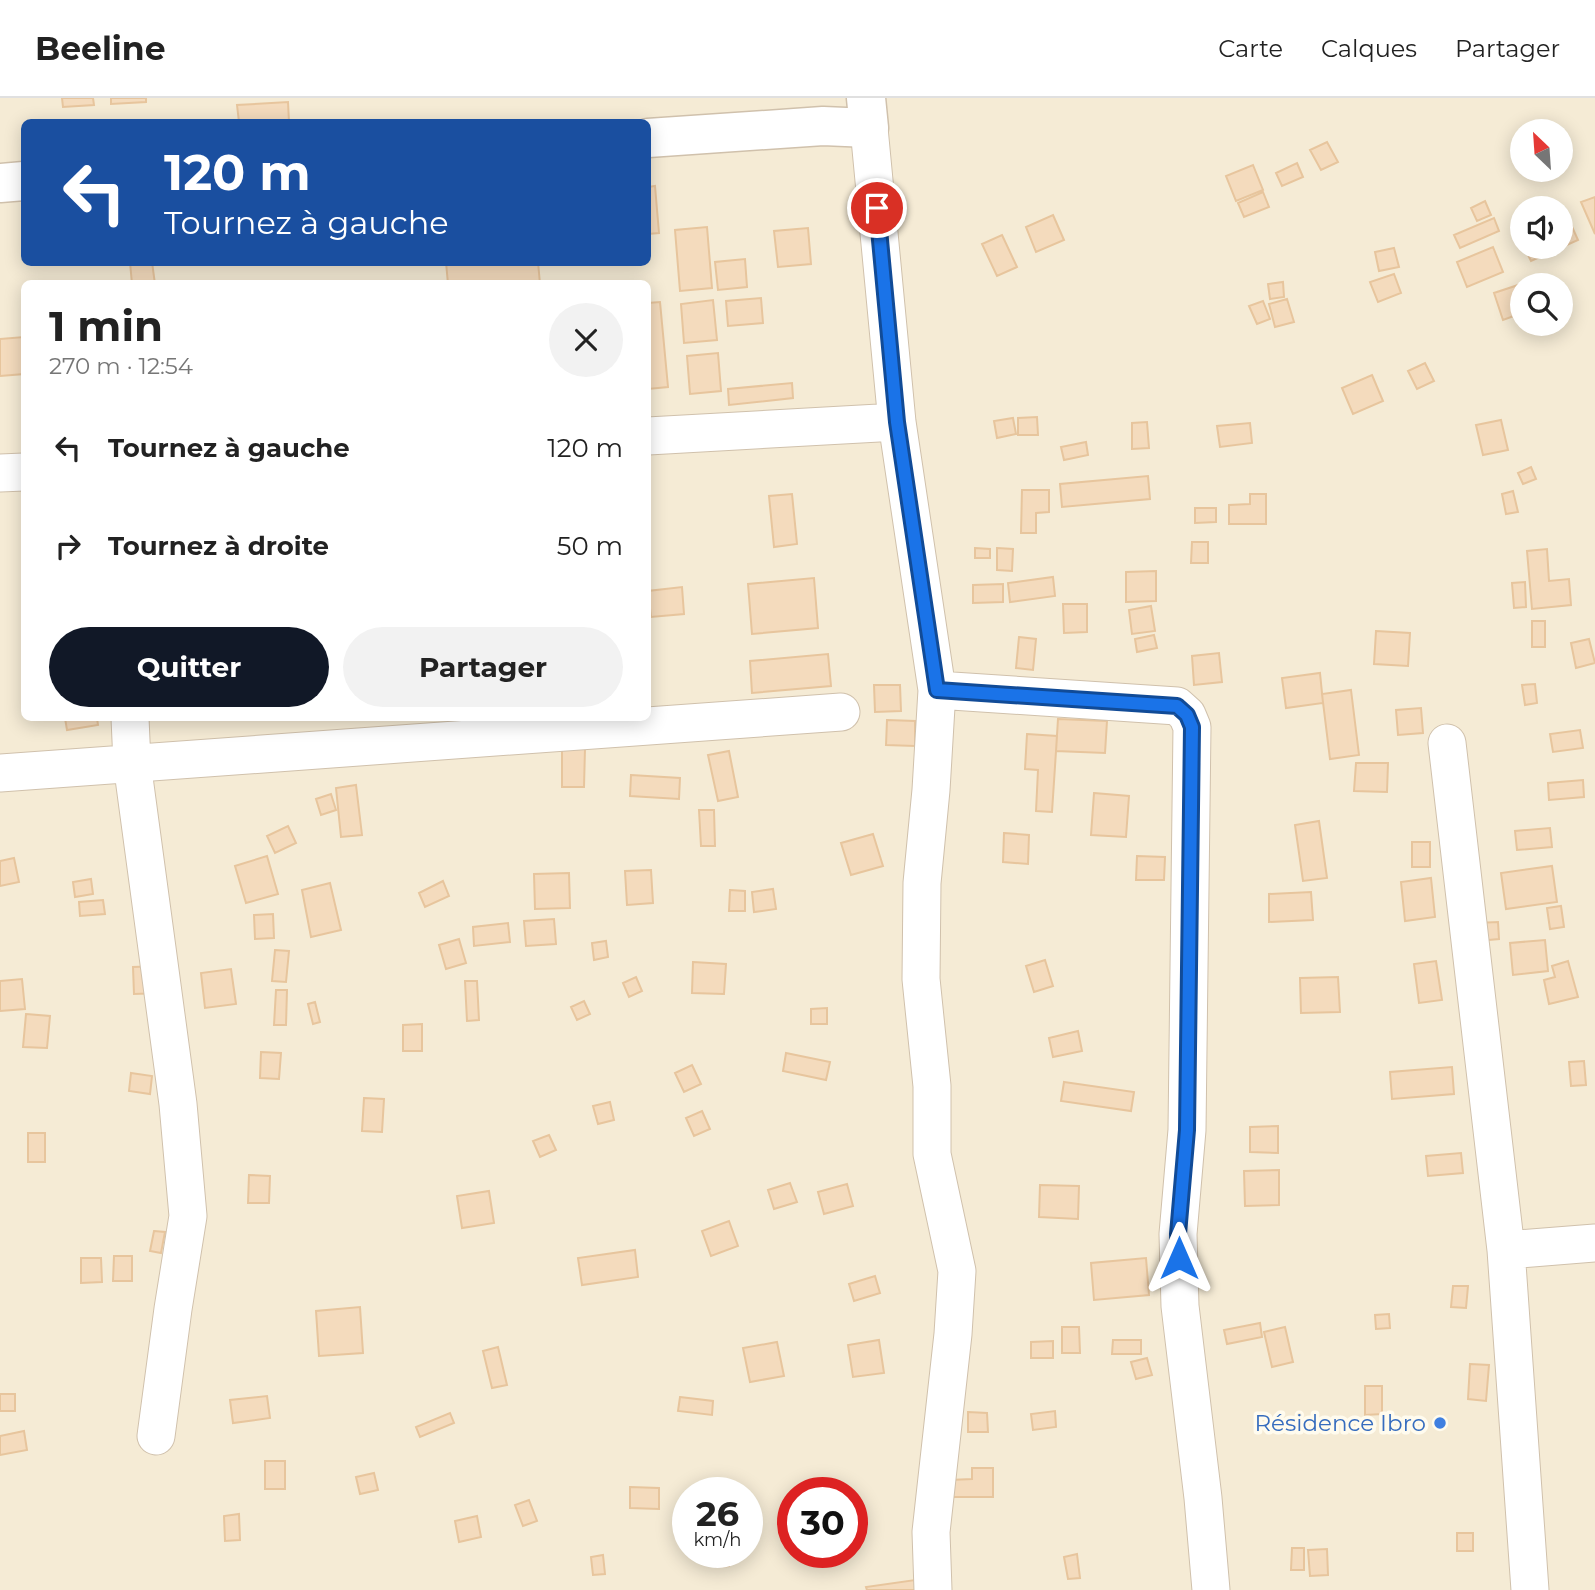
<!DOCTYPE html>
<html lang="fr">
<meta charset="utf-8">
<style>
:root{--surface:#fff;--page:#f2f2f2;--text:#222;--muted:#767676;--line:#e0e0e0;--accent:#111827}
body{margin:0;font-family:Montserrat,sans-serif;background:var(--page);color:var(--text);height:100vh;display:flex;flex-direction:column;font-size:26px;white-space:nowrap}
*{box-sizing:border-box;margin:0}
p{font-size:23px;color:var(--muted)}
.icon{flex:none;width:38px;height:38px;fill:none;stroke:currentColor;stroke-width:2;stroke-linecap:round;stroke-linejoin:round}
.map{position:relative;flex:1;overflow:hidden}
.drawer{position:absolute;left:21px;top:182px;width:630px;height:441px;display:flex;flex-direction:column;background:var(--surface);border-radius:10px;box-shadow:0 4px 18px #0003}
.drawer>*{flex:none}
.top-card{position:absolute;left:21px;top:21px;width:630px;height:147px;border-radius:10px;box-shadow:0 4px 18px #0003;background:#1a4fa0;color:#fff;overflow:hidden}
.needle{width:46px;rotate:335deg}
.controls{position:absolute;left:1510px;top:21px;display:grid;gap:14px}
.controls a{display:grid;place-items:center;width:63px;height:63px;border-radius:50%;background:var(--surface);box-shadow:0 4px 18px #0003;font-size:35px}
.speed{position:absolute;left:672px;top:1379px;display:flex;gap:14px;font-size:35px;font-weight:700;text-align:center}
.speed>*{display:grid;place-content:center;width:91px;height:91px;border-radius:50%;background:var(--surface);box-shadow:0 4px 18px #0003;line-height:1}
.speed small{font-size:18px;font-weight:400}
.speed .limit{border:10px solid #d22;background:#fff;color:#111}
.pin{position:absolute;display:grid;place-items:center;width:60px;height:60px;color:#fff;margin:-30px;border:4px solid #fff;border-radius:50%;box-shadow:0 2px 7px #0007}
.me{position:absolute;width:77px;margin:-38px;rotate:0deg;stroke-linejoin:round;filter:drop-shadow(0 0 5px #0008)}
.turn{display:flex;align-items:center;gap:24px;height:147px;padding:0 28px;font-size:32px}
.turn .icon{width:91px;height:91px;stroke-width:2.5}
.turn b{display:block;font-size:49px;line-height:60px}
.round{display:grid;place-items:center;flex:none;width:74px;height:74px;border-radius:37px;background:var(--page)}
.overview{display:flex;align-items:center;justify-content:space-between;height:119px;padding:0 28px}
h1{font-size:42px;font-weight:700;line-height:52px}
.primary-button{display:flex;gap:14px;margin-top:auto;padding:14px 28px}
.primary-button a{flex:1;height:80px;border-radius:42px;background:var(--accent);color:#fff;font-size:28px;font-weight:700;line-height:80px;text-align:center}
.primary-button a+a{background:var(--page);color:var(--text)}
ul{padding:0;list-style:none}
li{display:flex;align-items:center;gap:21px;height:98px;padding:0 28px}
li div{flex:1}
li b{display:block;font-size:26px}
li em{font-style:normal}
header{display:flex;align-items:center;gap:42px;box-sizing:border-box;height:98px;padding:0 35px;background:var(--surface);border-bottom:2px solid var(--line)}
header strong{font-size:33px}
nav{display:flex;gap:38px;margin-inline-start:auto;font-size:24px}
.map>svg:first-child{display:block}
.residential{fill:#f5ebd5;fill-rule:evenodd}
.building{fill:#f4dbbd;stroke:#e7c59d;stroke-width:2}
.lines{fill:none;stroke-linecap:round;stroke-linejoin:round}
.minor-casing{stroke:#d0c1ac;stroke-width:39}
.tertiary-casing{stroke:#d0c1ac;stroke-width:41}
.minor{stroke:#fff;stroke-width:37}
.tertiary{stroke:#fff;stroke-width:38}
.route-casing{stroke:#114b97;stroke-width:18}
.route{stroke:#1a73e8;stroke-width:12}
.shop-dot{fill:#3f7fe0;stroke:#fffbee;stroke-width:2.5}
.labels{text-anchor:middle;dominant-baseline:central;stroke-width:7;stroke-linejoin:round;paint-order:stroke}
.shop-label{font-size:23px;fill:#366cbe;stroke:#fffbee;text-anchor:end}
</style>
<header>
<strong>Beeline</strong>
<nav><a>Carte</a><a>Calques</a><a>Partager</a></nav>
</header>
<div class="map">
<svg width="1595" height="1492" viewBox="0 0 1595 1492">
<rect width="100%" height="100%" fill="#fdf8e7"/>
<!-- residential -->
<path class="residential" d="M0,0H1595V1492H0ZM24,24H648V164H24ZM1522,33H1561V72H1522ZM1522,110H1561V149H1522ZM24,186H648V620H24ZM1522,187H1561V226H1522ZM688,1395H747V1454H688ZM793,1395H852V1454H793Z"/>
<!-- building -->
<path class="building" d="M62,0H93L94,7L63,9Z
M111,0H146V4L111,6Z
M288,4L289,24H239L237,7Z
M1327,44L1338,64L1321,72L1310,52Z
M1297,65L1303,79L1282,88L1276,75Z
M1253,67L1263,92L1236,103L1226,78Z
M655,88L659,135L648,136V89Z
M1263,94L1269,109L1244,119L1238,105Z
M1595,99V136L1581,104Z
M1485,103L1491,117L1477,123L1471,110Z
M1564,111L1578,142L1531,163L1524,149H1561V112Z
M1053,117L1064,142L1036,154L1026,129Z
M1494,120L1499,133L1460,150L1454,137Z
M707,129L712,190L680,193L675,132Z
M808,130L811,166L778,169L774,133Z
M1002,137L1017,169L997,178L982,146Z
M1493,149L1503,174L1467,189L1457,164Z
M1394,150L1399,169L1379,173L1375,154Z
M745,161L747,189L718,192L715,164Z
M130,164H152L155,186H132Z
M446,164H538L540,186H448Z
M1394,176L1401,195L1378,204L1370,184Z
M1283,184L1284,199L1270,201L1268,186Z
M1527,184L1528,187H1522V215L1503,222L1494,195Z
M761,200L763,225L728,228L726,203Z
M1287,201L1294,224L1275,229L1269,206Z
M713,202L717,242L684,245L681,206Z
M1263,203L1270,221L1257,226L1249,208Z
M660,204L668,289L648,291V205Z
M24,239V276L0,278V241Z
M718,255L721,293L690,296L687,258Z
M1425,265L1434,283L1417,291L1408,273Z
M1372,277L1383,303L1353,316L1342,290Z
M792,285L793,300L729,307L728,291Z
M1037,319L1038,337H1018V320Z
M1013,320L1016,336L997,340L994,323Z
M1501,322L1508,352L1483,357L1476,327Z
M1147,324L1149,350L1132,351V325Z
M1250,325L1252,345L1220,349L1217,328Z
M1086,344L1088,357L1064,362L1061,349Z
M1531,369L1536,381L1523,386L1518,375Z
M1148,378L1150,401L1062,409L1060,386Z
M1022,392H1049V414L1036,415V435H1021Z
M1513,393L1518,414L1506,416L1502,396Z
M792,396L797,446L774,449L769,398Z
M1250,396H1266V426H1229V407L1250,406Z
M1195,410H1216V424L1195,425Z
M1192,444H1208V465H1191Z
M975,450L990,451V460H975Z
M997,450L1013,451L1012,473L997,472Z
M1547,451L1549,483L1569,481L1571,507L1532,511L1527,453Z
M1156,473V503L1126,504V474Z
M1053,479L1055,498L1010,504L1008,485Z
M814,480L818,530L752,536L748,486Z
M1525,484L1526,509L1514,510L1512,485Z
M1003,486V504L973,505V487Z
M682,489L684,516L651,519L648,493Z
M1063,506H1087V534L1064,535Z
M1151,508L1155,533L1132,536L1129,512Z
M1532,523H1545V549H1532Z
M1376,533L1410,535L1408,568L1374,566Z
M1154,537L1157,550L1137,554L1135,541Z
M1019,539L1036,541L1033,572L1016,570Z
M1589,541L1595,565L1576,570L1571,545Z
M1219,555L1222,584L1194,587L1192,558Z
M828,556L831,588L752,595L750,563Z
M1320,575L1323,605L1286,610L1282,580Z
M1535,586L1537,605L1525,607L1522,587Z
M874,587H900L901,613L875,614Z
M1351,592L1359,657L1330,661L1322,596Z
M1421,610L1423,635L1398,637L1396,612Z
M65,620H97L98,627L67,632Z
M1058,621L1107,623L1105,655L1056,653Z
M887,622L915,623V648L886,647Z
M1580,632L1583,650L1553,654L1550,636Z
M1027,636L1057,638L1052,714L1036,713L1038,672L1025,671Z
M562,650H585L584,689H562Z
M729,653L738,699L718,703L708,657Z
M1356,665H1388L1387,694L1354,693Z
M631,677L680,680L679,701L630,698Z
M1583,682L1584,699L1549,702L1548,685Z
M356,687L362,737L341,739L336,690Z
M1094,695L1129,698L1126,739L1091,737Z
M331,696L336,712L321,717L316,701Z
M699,712H714L715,748H701Z
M1319,723L1327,780L1303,783L1295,727Z
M288,728L296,745L275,755L267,738Z
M1550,730L1552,749L1517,752L1515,733Z
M1004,735L1029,737L1028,766L1003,764Z
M873,736L883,768L851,777L841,745Z
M1412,744H1430V769H1412Z
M267,758L278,796L246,805L235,768Z
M1137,758L1165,759L1164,782H1136Z
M14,760L19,784L0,788V763Z
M1552,768L1557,804L1506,811L1501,775Z
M651,772L653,805L627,807L625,773Z
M569,775L570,810L535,811L534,776Z
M1431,780L1435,819L1405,823L1401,784Z
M91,781L93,796L75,799L73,784Z
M443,783L449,798L425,809L419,795Z
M330,785L341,832L311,839L302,792Z
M773,791L776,811L754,814L752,794Z
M730,792L745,793V813H729Z
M1311,794L1313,822L1269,824V796Z
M103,802L105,816L80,818L79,804Z
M1561,808L1564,829L1550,831L1547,810Z
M273,816L274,840L255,841L254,817Z
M554,821L556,846L526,848L524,823Z
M1498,824L1499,841L1478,843L1476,825Z
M508,825L510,844L474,848L473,829Z
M459,841L466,865L446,871L439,847Z
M1545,842L1548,873L1513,877L1510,845Z
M606,843L608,859L594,862L592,845Z
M275,852L289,853L286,884L272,883Z
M1045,862L1053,888L1034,894L1026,868Z
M1436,863L1442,902L1419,905L1414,866Z
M1568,863L1578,899L1549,906L1544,882L1555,879L1552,868Z
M693,864L726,866L724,896L692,895Z
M161,868L162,895L134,896L133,869Z
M231,871L236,906L205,910L201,875Z
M636,879L642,893L629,899L623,885Z
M1338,879L1340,914L1301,915L1300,880Z
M22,881L25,911L0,913V883Z
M465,883H477L479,922L467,923Z
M276,892H287L286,927H274Z
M584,903L590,916L577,922L571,909Z
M315,904L320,924L313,926L308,906Z
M827,910V926H811V911Z
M26,916L50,918L47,950L23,949Z
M422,926V953H403V927Z
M1078,933L1082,953L1053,959L1049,940Z
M261,954L281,955L279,981L260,980Z
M786,955L830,964L826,982L783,973Z
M1584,963L1586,987L1571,988L1569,964Z
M692,967L701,986L684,994L675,975Z
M1452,969L1454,996L1392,1001L1390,974Z
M131,975L152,978L150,996L129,993Z
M1064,984L1134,994L1131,1013L1061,1003Z
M364,1000L384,1001L382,1034L362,1033Z
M610,1004L614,1022L598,1026L593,1008Z
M702,1013L710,1031L694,1038L686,1020Z
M1278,1028V1055L1250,1054V1029Z
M28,1035H45V1064H28Z
M549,1037L556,1052L540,1059L533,1043Z
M1461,1055L1463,1075L1428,1078L1426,1058Z
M1279,1072V1107L1245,1108L1244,1073Z
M249,1077L270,1078L269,1105H248Z
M790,1085L797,1104L774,1111L768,1092Z
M847,1086L853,1108L824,1116L818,1094Z
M1040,1087L1079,1088L1078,1121L1039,1119Z
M489,1093L494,1125L462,1130L457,1098Z
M729,1123L738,1148L711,1158L702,1133Z
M154,1133L165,1134L161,1155L150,1153Z
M635,1152L638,1179L582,1187L578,1160Z
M114,1158H132V1183H113Z
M81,1160H101L102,1184L81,1185Z
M1146,1160L1149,1197L1094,1202L1091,1165Z
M875,1178L880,1195L854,1203L849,1186Z
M1453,1188H1468L1466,1210L1451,1209Z
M360,1209L363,1255L319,1258L316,1213Z
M1389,1216L1390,1230L1376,1231L1375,1217Z
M1260,1225L1262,1239L1227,1246L1224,1232Z
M1062,1229H1079L1080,1255H1062Z
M1285,1229L1293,1264L1272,1269L1264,1234Z
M879,1242L884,1275L853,1279L848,1247Z
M1113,1242H1141V1256H1112Z
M1053,1243V1260H1031V1244Z
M777,1244L784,1278L750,1284L743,1250Z
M498,1249L507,1287L492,1290L483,1253Z
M1147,1260L1152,1277L1136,1281L1131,1264Z
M1470,1266L1489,1267L1486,1303L1468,1301Z
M1365,1288H1382V1316L1365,1317Z
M0,1296H15V1313H0Z
M267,1298L270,1320L233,1325L230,1302Z
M680,1299L713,1303L712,1317L678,1313Z
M1055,1313L1056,1329L1033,1332L1031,1316Z
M968,1314L987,1315L988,1334H968Z
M450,1315L454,1325L420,1339L416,1329Z
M24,1333L27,1352L0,1357V1338Z
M265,1363H285V1391H265Z
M972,1370H993V1399H950V1382L972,1381Z
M374,1375L378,1392L360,1396L356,1379Z
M630,1389L659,1390V1411L630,1410Z
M529,1402L537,1423L523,1428L515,1407Z
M239,1416L240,1442L225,1443L224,1418Z
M477,1418L481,1439L459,1444L455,1423Z
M1457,1435H1473V1453H1457Z
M1292,1450H1304V1472H1291Z
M1327,1451L1328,1477L1310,1478L1308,1452Z
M717,1454H729V1468L716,1469Z
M1077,1456L1080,1480L1068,1481L1064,1459Z
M603,1457L605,1476L593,1477L591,1459Z
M915,1482L917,1492H867L866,1489Z"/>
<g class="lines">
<defs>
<path id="minor" d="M869,30L897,324L937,592L931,692L922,785L921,881L932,988V1056L957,1173L953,1236L931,1434L933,1492
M648,338L897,324
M0,375L24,374
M937,592L1177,608L1187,617L1192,629L1187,1032L1178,1136L1180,1208L1203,1400L1211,1492
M130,620L132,665L178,1006L188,1118L173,1211L156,1338
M1447,645L1506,1152L1530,1492
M0,675L841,614
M1506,1152L1595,1145"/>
<path id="tertiary" d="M648,40L823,28L869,30L866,0
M0,85L24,83"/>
</defs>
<!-- minor casing -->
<use href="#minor" class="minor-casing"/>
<!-- tertiary casing -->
<use href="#tertiary" class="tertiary-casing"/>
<!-- minor -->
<use href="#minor" class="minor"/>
<!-- tertiary -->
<use href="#tertiary" class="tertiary"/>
</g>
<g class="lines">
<defs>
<path id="route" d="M877,110L897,324L937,592L1177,608L1187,617L1192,629L1187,1032L1178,1136L1179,1160"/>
</defs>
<!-- route casing -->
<use href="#route" class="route-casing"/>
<!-- route -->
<use href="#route" class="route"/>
</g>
<!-- markers -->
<circle class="shop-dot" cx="1440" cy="1325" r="7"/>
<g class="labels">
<!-- shop labels -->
<g class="shop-label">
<text x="1426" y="1325">Résidence Ibro</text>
</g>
</g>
</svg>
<div class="controls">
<a><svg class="needle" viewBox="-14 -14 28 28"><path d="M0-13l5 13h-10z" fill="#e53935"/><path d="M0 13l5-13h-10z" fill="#767676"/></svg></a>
<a><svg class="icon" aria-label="sound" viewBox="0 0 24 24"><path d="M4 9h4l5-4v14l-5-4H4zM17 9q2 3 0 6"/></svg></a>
<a><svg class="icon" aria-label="search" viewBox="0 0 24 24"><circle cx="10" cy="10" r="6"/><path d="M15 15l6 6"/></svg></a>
</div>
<div class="speed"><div>26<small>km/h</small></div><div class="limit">30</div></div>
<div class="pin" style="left:877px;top:110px;background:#d93025"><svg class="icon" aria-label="arrive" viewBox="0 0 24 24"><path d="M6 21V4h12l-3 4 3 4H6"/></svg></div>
<svg class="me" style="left:1179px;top:1160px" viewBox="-20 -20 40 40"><path d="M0-17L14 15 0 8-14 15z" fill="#1a73e8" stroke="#fff" stroke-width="4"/></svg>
<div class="top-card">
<div class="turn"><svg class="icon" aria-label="left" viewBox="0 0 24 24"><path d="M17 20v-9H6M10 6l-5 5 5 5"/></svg><div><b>120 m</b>Tournez à gauche</div></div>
</div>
<section class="drawer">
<div class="overview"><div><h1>1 min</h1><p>270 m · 12:54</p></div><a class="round"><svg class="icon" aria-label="close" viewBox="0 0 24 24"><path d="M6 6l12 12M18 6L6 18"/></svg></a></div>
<ul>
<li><svg class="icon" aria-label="left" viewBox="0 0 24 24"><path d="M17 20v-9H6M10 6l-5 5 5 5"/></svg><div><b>Tournez à gauche</b></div><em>120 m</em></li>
<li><svg class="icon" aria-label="right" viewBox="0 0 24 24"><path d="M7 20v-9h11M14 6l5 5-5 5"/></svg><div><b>Tournez à droite</b></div><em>50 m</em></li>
</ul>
<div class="primary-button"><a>Quitter</a><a>Partager</a></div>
</section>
</div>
